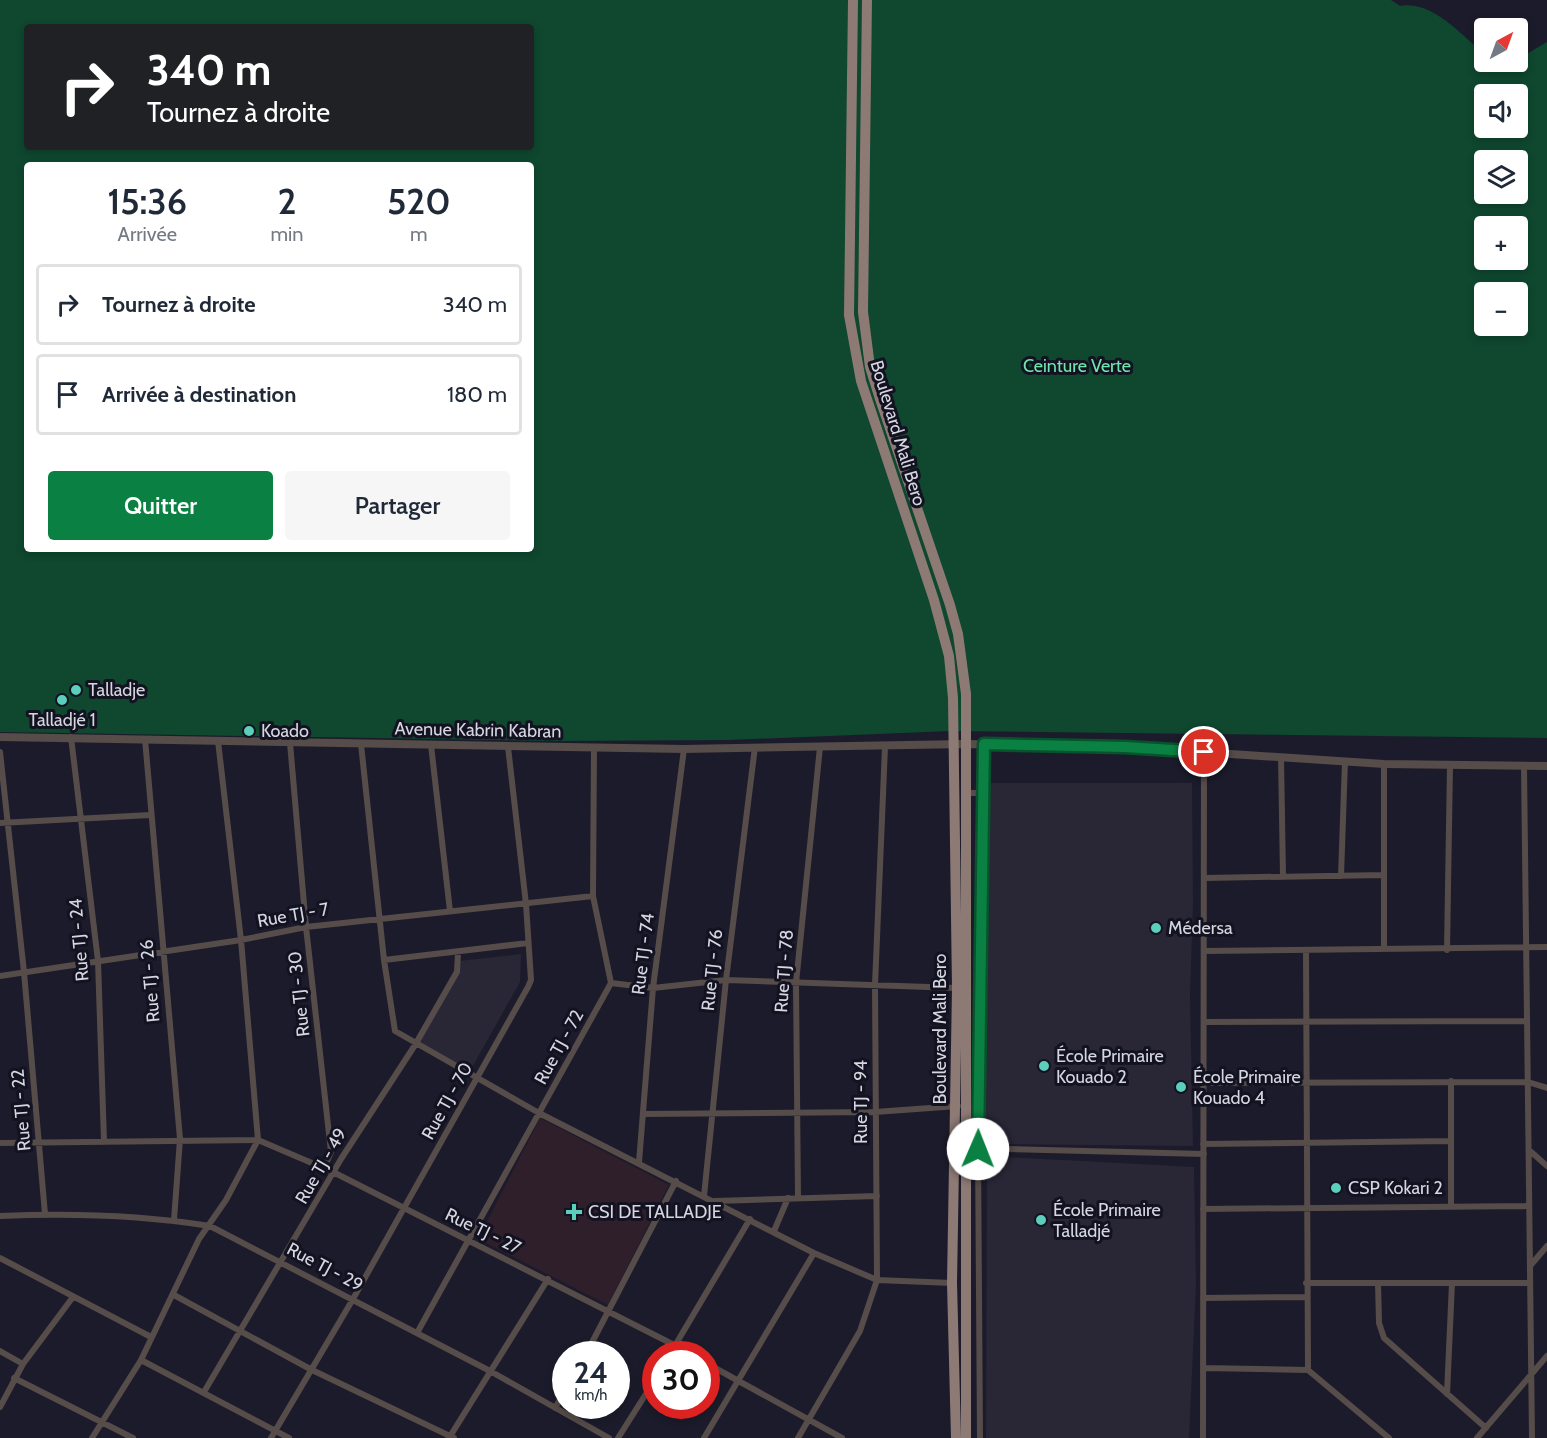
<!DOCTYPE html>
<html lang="fr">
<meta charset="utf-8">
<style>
:root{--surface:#fff;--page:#f6f6f7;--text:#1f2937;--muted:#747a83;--line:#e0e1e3;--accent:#0b8043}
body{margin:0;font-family:Cabin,sans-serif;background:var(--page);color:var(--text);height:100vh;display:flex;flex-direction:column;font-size:22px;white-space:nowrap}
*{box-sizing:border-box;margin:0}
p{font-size:20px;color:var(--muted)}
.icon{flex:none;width:33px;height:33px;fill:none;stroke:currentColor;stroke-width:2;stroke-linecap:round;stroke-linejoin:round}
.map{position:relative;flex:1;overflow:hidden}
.details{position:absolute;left:24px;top:162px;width:510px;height:390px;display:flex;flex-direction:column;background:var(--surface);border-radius:6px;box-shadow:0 3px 9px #0003}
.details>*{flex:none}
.banner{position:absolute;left:24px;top:24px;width:510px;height:126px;border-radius:6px;box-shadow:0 3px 9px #0003;background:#202124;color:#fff;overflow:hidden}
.needle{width:39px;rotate:41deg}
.controls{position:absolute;left:1474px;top:18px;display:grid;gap:12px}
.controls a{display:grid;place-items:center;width:54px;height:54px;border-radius:6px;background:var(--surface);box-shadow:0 3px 9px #0003;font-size:30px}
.speed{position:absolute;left:552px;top:1341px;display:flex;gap:12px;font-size:30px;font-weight:700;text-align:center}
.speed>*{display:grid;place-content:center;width:78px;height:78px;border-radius:50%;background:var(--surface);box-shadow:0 3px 9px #0003;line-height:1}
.speed small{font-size:15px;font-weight:400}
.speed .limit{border:9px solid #d22;background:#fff;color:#111}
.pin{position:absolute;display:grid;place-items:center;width:51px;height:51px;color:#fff;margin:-26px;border:3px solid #fff;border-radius:50%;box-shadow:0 2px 6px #0007}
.me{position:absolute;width:66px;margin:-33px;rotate:1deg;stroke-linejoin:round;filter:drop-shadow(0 0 4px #0008)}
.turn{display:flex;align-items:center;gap:21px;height:126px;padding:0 24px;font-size:27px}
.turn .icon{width:78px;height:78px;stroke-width:2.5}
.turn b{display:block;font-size:42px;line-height:51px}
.eta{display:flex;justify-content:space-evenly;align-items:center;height:102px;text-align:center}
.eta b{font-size:36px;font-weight:600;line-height:42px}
.cta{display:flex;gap:12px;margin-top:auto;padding:12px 24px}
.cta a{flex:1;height:69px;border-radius:6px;background:var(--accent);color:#fff;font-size:24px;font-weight:600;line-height:69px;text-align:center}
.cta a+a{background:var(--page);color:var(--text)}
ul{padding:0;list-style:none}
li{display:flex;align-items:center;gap:18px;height:81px;margin:0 12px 9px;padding:0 12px;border:3px solid var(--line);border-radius:6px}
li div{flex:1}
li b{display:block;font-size:22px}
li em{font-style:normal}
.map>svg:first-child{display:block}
.education{fill:#292636}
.medical{fill:#2e1f2a}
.park{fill:#0f472f;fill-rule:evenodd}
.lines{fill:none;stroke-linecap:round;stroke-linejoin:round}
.minor{stroke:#564c49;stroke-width:6}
.tertiary{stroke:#564c49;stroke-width:8}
.primary{stroke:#8e7a75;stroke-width:10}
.route-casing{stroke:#07532c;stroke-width:15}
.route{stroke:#0b8043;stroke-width:10}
.poi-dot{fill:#5bcebc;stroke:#131221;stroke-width:2}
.labels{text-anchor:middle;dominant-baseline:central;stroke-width:6;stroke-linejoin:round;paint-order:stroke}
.park-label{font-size:18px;fill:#70e5ae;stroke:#131221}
.street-label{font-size:18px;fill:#d6d6e1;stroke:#131221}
.poi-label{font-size:18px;fill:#d6d6e1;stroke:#131221;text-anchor:start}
</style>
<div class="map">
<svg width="1547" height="1438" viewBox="0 0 1547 1438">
<rect width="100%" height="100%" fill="#1c1b2b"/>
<!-- education -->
<path class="education" d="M987,783H1192L1193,903L1190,995L1193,1146L984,1144Z
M521,954L520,982L469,1073L413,1043L459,961Z
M987,1156L1194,1167L1196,1284L1189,1438H986Z"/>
<!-- medical -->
<path class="medical" d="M540,1118L669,1185L608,1305L478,1239Z"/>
<!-- park -->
<path class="park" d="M0,0H1391L1400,6C1434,0 1463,38 1485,54V62H1518V59L1547,42V738L951,731L729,740L558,741L0,732ZM27,27H531V147H27ZM1485,94H1518V128H1485ZM1485,160H1518V194H1485ZM27,165H531V549H27ZM1485,226H1518V260H1485ZM1485,292H1518V326H1485Z"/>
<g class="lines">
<!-- minor -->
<path class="minor" d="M71,737L98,961L104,1141
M145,739L180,1139L174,1220
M218,741L241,940L258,1140
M290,743L306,927L331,1152L324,1168
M361,744L384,960L395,1031L539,1113L814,1253L877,1280L952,1283
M431,745L450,911
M0,752L24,972L45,1214
M1281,757L1283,876
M1524,766L1532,1438
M967,793H984
M0,823L150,815
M1341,876L1345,761
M1204,878L1384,875
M1384,949V764
M1306,950L1308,1370
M1447,950L1450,765
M1204,951L1547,947
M384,960L528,943
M0,976L241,940L306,927L593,896
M611,983L653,988L726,980L957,988
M1204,1022L1527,1021
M1204,1083L1528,1082L1547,1088
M643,1114L875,1112L958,1106
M0,1143L258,1140L333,1172L692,1354
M1203,1144L1451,1141
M967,1148L1204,1154
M1529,1150L1547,1166
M639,1162L653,988L684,749
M704,1196L726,980L755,747
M798,1198L796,983L820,747
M715,1201L877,1196
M1451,1206V1081
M1203,1209L1529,1206
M0,1216C69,1213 141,1215 210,1226L490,1371L609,1438
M774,1231L788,1198
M0,1258L151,1337
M1530,1266L1547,1246
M1306,1283H1530
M1378,1283L1379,1323L1384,1338L1486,1428
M174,1295L312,1370L454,1438
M1203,1298L1306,1297
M417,1333L611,983L593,896L594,748
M0,1351L23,1364
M586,1354L676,1181
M670,1354L750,1219
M141,1360L289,1438
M706,1363L842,1438
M1203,1368L1308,1370L1389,1438
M14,1378L133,1438
M204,1392L341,1159L415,1045L457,972L458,953
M1447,1394L1452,1283
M0,1407L23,1364L73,1297
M555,1408L566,1389
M92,1438L141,1360L199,1239L226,1200L258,1140
M271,1438L353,1299L528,987L531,980L526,904L508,747
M449,1438L548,1279
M618,1438L656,1378
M704,1438L814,1253
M798,1438L860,1331L877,1280L875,985L885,747
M980,1438L978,1149L984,744
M1203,1438L1204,752
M1477,1438L1547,1356"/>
<!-- tertiary -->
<path class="tertiary" d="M0,737L684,749L966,744L1125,747L1384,764L1547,766"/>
<!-- primary -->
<path class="primary" d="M853,0L849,315L861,381L934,600L949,656L953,698L957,988L952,1283L956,1438
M867,0L863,312L870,367L880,399L950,605L958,634L966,694V1438"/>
</g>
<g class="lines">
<defs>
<path id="route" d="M978,1149L984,744L1125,747L1204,752"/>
</defs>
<!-- route casing -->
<use href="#route" class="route-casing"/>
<!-- route -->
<use href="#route" class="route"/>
</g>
<!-- markers -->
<g class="poi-dot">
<circle cx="76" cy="690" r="6"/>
<circle cx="62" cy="700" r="6"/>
<circle cx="249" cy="731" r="6"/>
<circle cx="1156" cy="928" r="6"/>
<circle cx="1044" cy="1066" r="6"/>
<circle cx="1181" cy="1087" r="6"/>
<circle cx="1336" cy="1188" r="6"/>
<path d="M571 1203h6v6h6v6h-6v6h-6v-6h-6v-6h6z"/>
<circle cx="1041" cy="1220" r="6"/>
</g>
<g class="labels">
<!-- park labels -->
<g class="park-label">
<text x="1077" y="366">Ceinture Verte</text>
</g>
<!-- street labels -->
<g class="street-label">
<text transform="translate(898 433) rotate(73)">Boulevard Mali Bero</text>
<text transform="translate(478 730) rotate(1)">Avenue Kabrin Kabran</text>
<text transform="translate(293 915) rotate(-10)">Rue TJ - 7</text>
<text transform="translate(79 940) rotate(-95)">Rue TJ - 24</text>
<text transform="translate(643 954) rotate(-83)">Rue TJ - 74</text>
<text transform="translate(712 970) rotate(-84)">Rue TJ - 76</text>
<text transform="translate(784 971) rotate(-86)">Rue TJ - 78</text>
<text transform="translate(150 981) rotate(-95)">Rue TJ - 26</text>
<text transform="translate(299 994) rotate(-96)">Rue TJ - 30</text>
<text transform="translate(940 1029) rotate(-90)">Boulevard Mali Bero</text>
<text transform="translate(559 1047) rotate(-61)">Rue TJ - 72</text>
<text transform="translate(447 1101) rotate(-61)">Rue TJ - 70</text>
<text transform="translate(861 1102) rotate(-90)">Rue TJ - 94</text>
<text transform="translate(21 1110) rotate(-95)">Rue TJ - 22</text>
<text transform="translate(321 1166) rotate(-60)">Rue TJ - 49</text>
<text transform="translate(483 1231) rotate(26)">Rue TJ - 27</text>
<text transform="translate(325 1267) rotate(28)">Rue TJ - 29</text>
</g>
<!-- poi labels -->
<g class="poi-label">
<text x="88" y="690">Talladje</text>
<text x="62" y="720" text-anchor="middle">Talladjé 1</text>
<text x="261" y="731">Koado</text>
<text x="1168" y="928">Médersa</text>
<text x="1056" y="1056">École Primaire<tspan x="1056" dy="21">Kouado 2</tspan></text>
<text x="1193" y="1077">École Primaire<tspan x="1193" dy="21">Kouado 4</tspan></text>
<text x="1348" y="1188">CSP Kokari 2</text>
<text x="1053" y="1210">École Primaire<tspan x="1053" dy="21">Talladjé</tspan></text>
<text x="588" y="1212">CSI DE TALLADJE</text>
</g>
</g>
</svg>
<div class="controls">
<a><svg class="needle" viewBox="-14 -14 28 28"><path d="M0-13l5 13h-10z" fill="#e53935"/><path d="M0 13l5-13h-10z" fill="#747a83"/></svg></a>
<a><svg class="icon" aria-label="sound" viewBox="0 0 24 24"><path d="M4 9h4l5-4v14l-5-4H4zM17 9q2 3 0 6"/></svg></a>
<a><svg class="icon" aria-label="layers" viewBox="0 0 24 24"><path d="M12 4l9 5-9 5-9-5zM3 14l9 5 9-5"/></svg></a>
<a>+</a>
<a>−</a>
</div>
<div class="speed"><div>24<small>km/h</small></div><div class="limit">30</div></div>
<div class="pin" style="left:1204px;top:752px;background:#d93025"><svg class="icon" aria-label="arrive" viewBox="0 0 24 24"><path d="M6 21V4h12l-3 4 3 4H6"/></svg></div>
<svg class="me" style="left:978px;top:1149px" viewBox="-20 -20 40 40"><circle r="19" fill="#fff"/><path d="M0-13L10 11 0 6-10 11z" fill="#0b8043"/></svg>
<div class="banner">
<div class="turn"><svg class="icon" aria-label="right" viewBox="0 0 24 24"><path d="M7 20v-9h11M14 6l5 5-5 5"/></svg><div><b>340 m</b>Tournez à droite</div></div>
</div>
<section class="details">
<div class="eta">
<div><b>15:36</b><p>Arrivée</p></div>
<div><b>2</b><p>min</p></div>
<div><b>520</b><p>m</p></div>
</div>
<ul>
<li><svg class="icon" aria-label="right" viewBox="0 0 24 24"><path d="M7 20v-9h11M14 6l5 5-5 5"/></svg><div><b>Tournez à droite</b></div><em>340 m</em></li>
<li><svg class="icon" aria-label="arrive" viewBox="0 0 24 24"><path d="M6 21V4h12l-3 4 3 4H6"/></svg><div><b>Arrivée à destination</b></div><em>180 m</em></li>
</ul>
<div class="cta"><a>Quitter</a><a>Partager</a></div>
</section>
</div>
